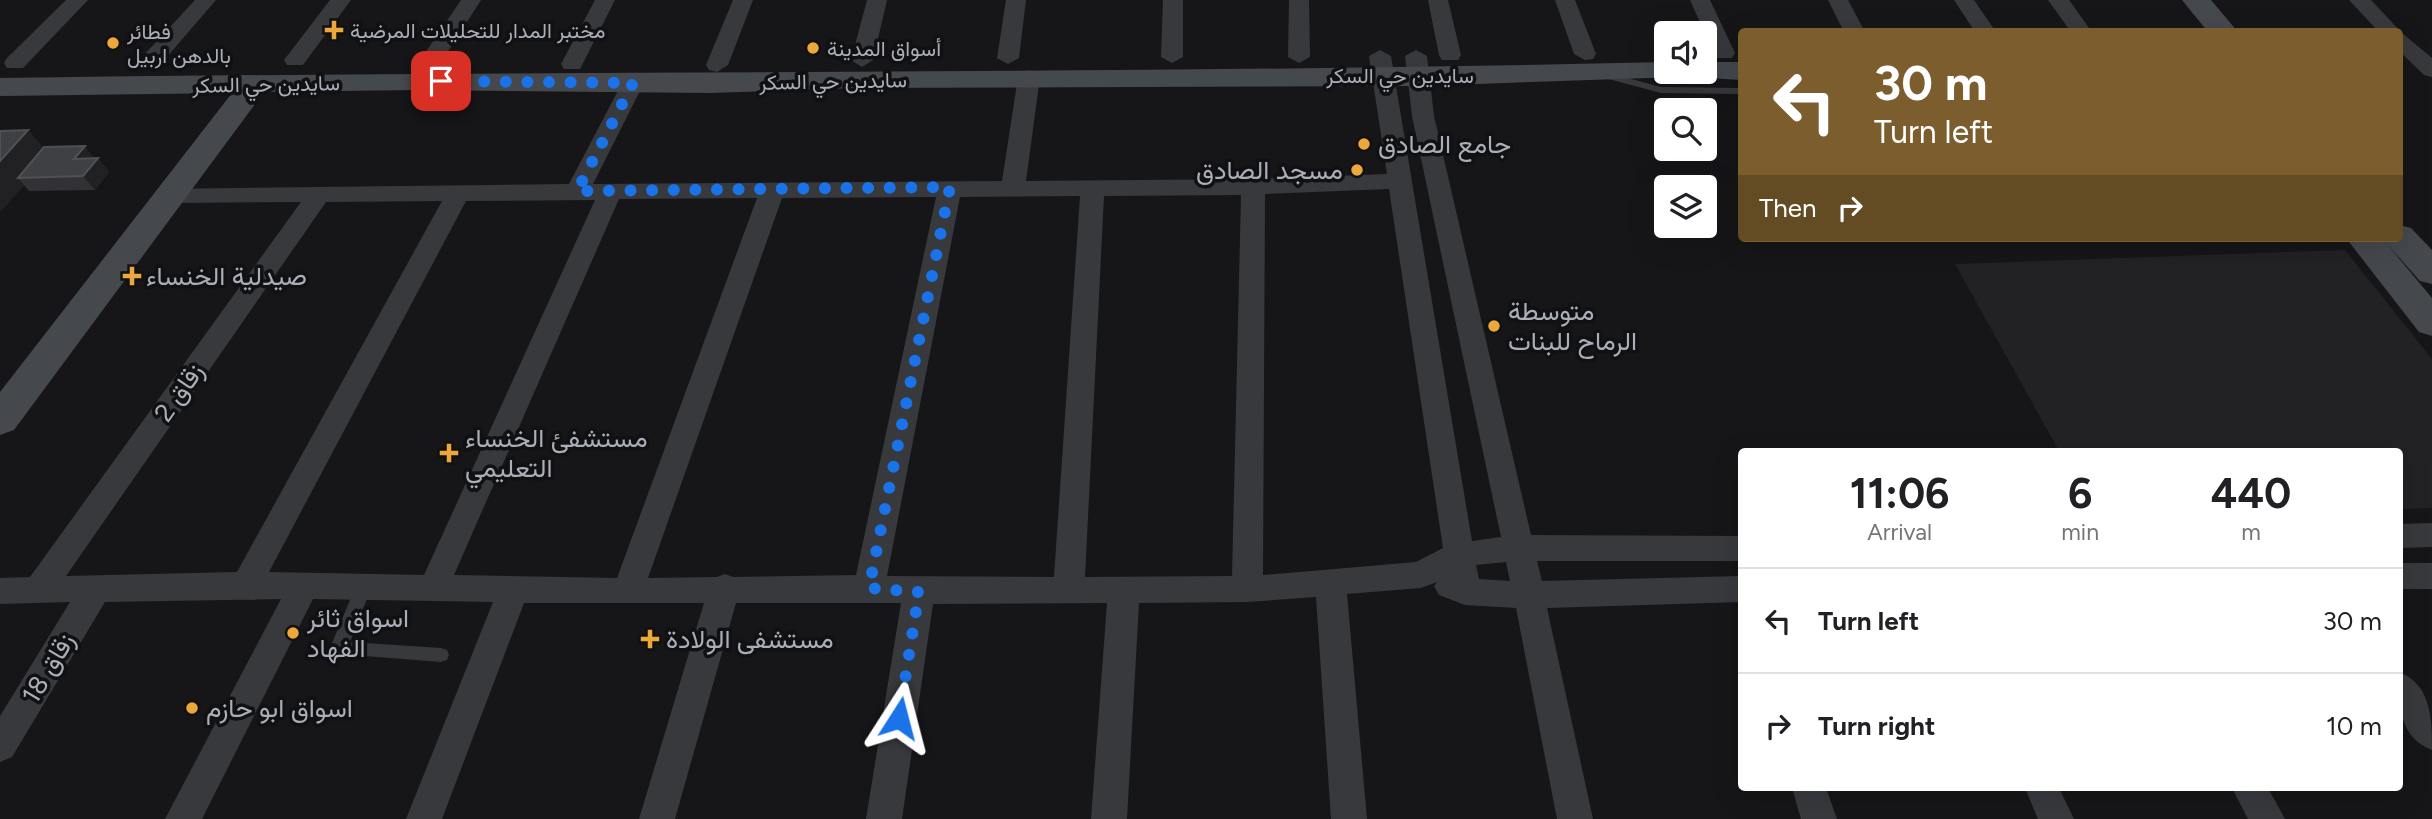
<!DOCTYPE html>
<meta charset="utf-8">
<style>
:root{--surface:#fff;--page:#f2f2f2;--text:#202124;--muted:#757577;--line:#e0e0e0}
body{margin:0;font-family:Figtree,Vazirmatn,sans-serif;background:var(--page);color:var(--text);height:100vh;display:flex;flex-direction:column;font-size:26px;white-space:nowrap}
*{box-sizing:border-box;margin:0}
p{font-size:23px;color:var(--muted)}
.icon{flex:none;width:38px;height:38px;fill:none;stroke:currentColor;stroke-width:2;stroke-linecap:round;stroke-linejoin:round}
.map{position:relative;flex:1;overflow:hidden}
.side{position:absolute;left:1738px;top:448px;width:665px;height:343px;display:flex;flex-direction:column;background:var(--surface);border-radius:7px;box-shadow:0 7px 28px #0002}
.side>*{flex:none}
.hud{position:absolute;left:1738px;top:28px;width:665px;height:214px;border-radius:7px;box-shadow:0 7px 28px #0002;background:#7c5e2e;color:#fff;overflow:hidden}
.tools{position:absolute;left:1654px;top:21px;display:grid;gap:14px}
.tools a{display:grid;place-items:center;width:63px;height:63px;border-radius:7px;background:var(--surface);box-shadow:0 7px 28px #0002;font-size:35px}
.pin{position:absolute;display:grid;place-items:center;width:60px;height:60px;color:#fff;margin:-30px;border-radius:14px;box-shadow:0 4px 10px #0006}
.me{position:absolute;width:77px;margin:-38px;rotate:9deg;stroke-linejoin:round;filter:drop-shadow(0 0 5px #0008)}
.turn{display:flex;align-items:center;gap:24px;height:147px;padding:0 21px;font-size:32px}
.turn .icon{width:91px;height:91px;stroke-width:2.5}
.turn b{display:block;font-size:49px;line-height:60px}
.then{display:flex;align-items:center;height:66px;padding:0 21px;background:#0003;gap:14px;font-size:26px}
.eta{display:flex;justify-content:space-evenly;align-items:center;height:119px;text-align:center}
.eta b{font-size:42px;font-weight:700;line-height:49px}
ul{padding:0;list-style:none}
li{display:flex;align-items:center;gap:21px;height:105px;padding:0 21px;border-top:2px solid var(--line)}
li div{flex:1}
li b{display:block;font-size:26px}
li em{font-style:normal}
.map>svg:first-child{display:block}
.built{fill:#222225}
.lines{fill:none;stroke-linecap:round;stroke-linejoin:round}
.lane{fill:#37393d;fill-rule:evenodd}
.street{fill:#37393d;fill-rule:evenodd}
.secondary{fill:#45484d;fill-rule:evenodd}
.wall{fill:#323236}
.shaded-wall{fill:#212124}
.building{fill:#3f4044;stroke:#4f5156;stroke-width:2}
.route{stroke:#1a73e8;stroke-width:12;stroke-dasharray:0 21.6}
.poi-dot{fill:#eca83a;stroke:#111113;stroke-width:2.5}
.labels{text-anchor:middle;dominant-baseline:central;stroke-width:7;stroke-linejoin:round;paint-order:stroke}
.far-poi-label{font-size:21px;fill:#a9aeb8;stroke:#111113;text-anchor:start}
.far-street-label{font-size:21px;fill:#a9aeb8;stroke:#111113}
.poi-label{font-size:26px;fill:#a9aeb8;stroke:#111113;text-anchor:start}
.street-label{font-size:26px;fill:#a9aeb8;stroke:#111113}
</style>
<div class="map">
<svg width="2432" height="819" viewBox="0 0 2432 819">
<rect width="100%" height="100%" fill="#161618"/>
<!-- built -->
<path class="built" d="M2345,250L2432,359V508L2399,509V452L2059,451L1955,264Z"/>
<g class="lines">
<!-- lane -->
<path class="lane" d="M1605,72L1661,87L1741,88V94L1661,93L1601,77V73Z
M364,579L370,581L372,586L350,642L441,648L447,650L449,655L447,660L441,662L340,654L332,643L358,581Z"/>
<!-- street -->
<path class="street" d="M66,0H88L23,68H7L4,63L7,58Z
M195,0H216L160,65H144L141,60L144,55Z
M330,0H351L303,65H287L284,60Z
M461,0H481L438,67H422L419,62Z
M595,0H615L580,69H564L561,64Z
M733,0H753L728,65L717,72L709,70L706,65Z
M867,0H887L873,60L862,67L851,60Z
M1006,0H1026L1019,58L1008,64L997,58Z
M1163,0H1183V57L1172,63L1161,57Z
M1289,0H1309L1310,57L1299,63L1288,57Z
M1428,0H1448L1461,55L1458,60H1442L1439,55Z
M1555,0H1575L1596,54L1593,59L1585,60L1574,54Z
M1690,0H1710L1735,53L1732,58H1716Z
M1828,0H1848L1865,32H1844Z
M1954,0H1974L1996,32H1975Z
M2048,0H2069L2092,32H2071Z
M2349,0H2371L2402,33L2432,58V77L2424,75L2399,51V32H2379Z
M1380,50L1391,56L1472,541L1501,537L1412,116L1405,56L1416,50L1427,56L1434,116L1531,535L1741,536V561H1537L1542,581L1741,576V602L1547,608L1593,819H1557L1516,608L1465,605L1439,595L1434,586L1437,582L1421,588L1347,594L1367,819H1331L1316,597L1247,602L1139,603L1127,819H1091L1107,603L933,604L902,819H866L901,603H736L675,819H639L704,603H524L442,819H406L493,602L313,599L202,819H165L281,599L105,602L12,757L0,762V716L70,602L0,604V578L30,577L301,202L171,203L162,201L159,195L162,189L569,184L622,83L633,76L644,83L593,184L1002,181L1018,77L1029,70L1040,77L1026,181L1253,179L1387,174L1369,56ZM1389,189L1443,548L1416,562L1263,575L1265,194ZM1241,195L1232,576L1085,577L1104,196ZM1080,196L1054,577L887,576L960,197ZM936,197L856,575L733,577L725,574L717,577L648,578L782,198ZM757,198L617,578L454,575L619,199ZM595,200L424,575L269,572L466,201ZM442,201L237,572L66,576L326,202ZM1506,562L1510,581L1479,579L1476,565Z
M2432,523V547L2399,548V524Z
M2399,563H2432V589H2399Z
M2399,672C2432,685 2432,720 2432,750C2398,737 2399,703 2399,672Z
M1792,788H1826L1837,819H1801Z
M2025,788H2059L2074,819H2038Z
M2232,788H2268L2285,819H2248Z"/>
<!-- secondary -->
<path class="secondary" d="M2182,0H2211L2238,32H2208Z
M1666,62V72H1681L1677,77L1419,86L857,88L709,93L417,90L264,92L14,430L0,435V392L232,93L0,96V78C555,70 1111,75 1666,62Z
M1704,62H1741V80L1693,77L1689,72H1704Z
M2399,225L2411,228L2432,250V284L2420,281L2387,244L2432,298V336L2419,332L2346,238H2382L2387,244L2383,238H2399Z"/>
</g>
<!-- wall -->
<path class="wall" d="M28,130L43,148L98,158L109,172L95,190L29,191L24,185L0,212V131Z"/>
<!-- shaded-wall -->
<path class="shaded-wall" d="M28,130L49,156L18,178L24,185L0,212V161Z
M85,146L95,160L74,159Z
M98,158L109,172L95,190L83,176Z"/>
<!-- building -->
<path class="building" d="M28,130L0,161V131Z
M85,146L74,159L98,158L83,176L18,178L44,147Z"/>
<g class="lines">
<!-- route -->
<path class="route" d="M441,81L633,83L577,191L950,187L869,588L919,592L899,718"/>
</g>
<!-- markers -->
<g class="poi-dot">
<path d="M330.5 19.5h7v7h7v7h-7v7h-7v-7h-7v-7h7z"/>
<circle cx="113" cy="43" r="7"/>
<circle cx="813" cy="48" r="7"/>
<circle cx="1364" cy="144" r="7"/>
<circle cx="1357" cy="170" r="7"/>
<path d="M128.5 265.5h7v7h7v7h-7v7h-7v-7h-7v-7h7z"/>
<circle cx="1494" cy="326" r="7"/>
<path d="M445.5 442.5h7v7h7v7h-7v7h-7v-7h-7v-7h7z"/>
<circle cx="293" cy="633" r="7"/>
<path d="M646.5 628.5h7v7h7v7h-7v7h-7v-7h-7v-7h7z"/>
<circle cx="192" cy="708" r="7"/>
</g>
<g class="labels">
<!-- far-poi labels -->
<g class="far-poi-label">
<text x="350" y="30">مختبر المدار للتحليلات المرضية</text>
<text x="127" y="31">فطائر<tspan x="127" dy="24">بالدهن اربيل</tspan></text>
<text x="827" y="48">أسواق المدينة</text>
</g>
<!-- far-street labels -->
<g class="far-street-label">
<text x="1400" y="75">سايدين حي السكر</text>
<text transform="translate(833 81) rotate(-1)">سايدين حي السكر</text>
<text transform="translate(266 84) rotate(-1)">سايدين حي السكر</text>
</g>
<!-- poi labels -->
<g class="poi-label">
<text x="1378" y="144">جامع الصادق</text>
<text x="1343" y="170" text-anchor="end">مسجد الصادق</text>
<text x="146" y="276">صيدلية الخنساء</text>
<text x="1508" y="311">متوسطة<tspan x="1508" dy="30">الرماح للبنات</tspan></text>
<text x="465" y="438">مستشفئ الخنساء<tspan x="465" dy="30">التعليمي</tspan></text>
<text x="307" y="618">اسواق ثائر<tspan x="307" dy="30">الفهاد</tspan></text>
<text x="666" y="639">مستشفى الولادة</text>
<text x="206" y="708">اسواق ابو حازم</text>
</g>
<!-- street labels -->
<g class="street-label">
<text transform="translate(179 392) rotate(-55)">زقاق 2</text>
<text transform="translate(48 668) rotate(-59)">زقاق 18</text>
</g>
</g>
</svg>
<div class="tools">
<a><svg class="icon" aria-label="sound" viewBox="0 0 24 24"><path d="M4 9h4l5-4v14l-5-4H4zM17 9q2 3 0 6"/></svg></a>
<a><svg class="icon" aria-label="search" viewBox="0 0 24 24"><circle cx="10" cy="10" r="6"/><path d="M15 15l6 6"/></svg></a>
<a><svg class="icon" aria-label="layers" viewBox="0 0 24 24"><path d="M12 4l9 5-9 5-9-5zM3 14l9 5 9-5"/></svg></a>
</div>
<div class="pin" style="left:441px;top:81px;background:#d93025"><svg class="icon" aria-label="arrive" viewBox="0 0 24 24"><path d="M6 21V4h12l-3 4 3 4H6"/></svg></div>
<svg class="me" style="left:899px;top:718px" viewBox="-20 -20 40 40"><path d="M0-17L14 15 0 8-14 15z" fill="#1a73e8" stroke="#fff" stroke-width="4"/></svg>
<div class="hud">
<div class="turn"><svg class="icon" aria-label="left" viewBox="0 0 24 24"><path d="M17 20v-9H6M10 6l-5 5 5 5"/></svg><div><b>30 m</b>Turn left</div></div>
<div class="then">Then<svg class="icon" aria-label="right" viewBox="0 0 24 24"><path d="M7 20v-9h11M14 6l5 5-5 5"/></svg></div>
</div>
<section class="side">
<div class="eta">
<div><b>11:06</b><p>Arrival</p></div>
<div><b>6</b><p>min</p></div>
<div><b>440</b><p>m</p></div>
</div>
<ul>
<li><svg class="icon" aria-label="left" viewBox="0 0 24 24"><path d="M17 20v-9H6M10 6l-5 5 5 5"/></svg><div><b>Turn left</b></div><em>30 m</em></li>
<li><svg class="icon" aria-label="right" viewBox="0 0 24 24"><path d="M7 20v-9h11M14 6l5 5-5 5"/></svg><div><b>Turn right</b></div><em>10 m</em></li>
</ul>
</section>
</div>
